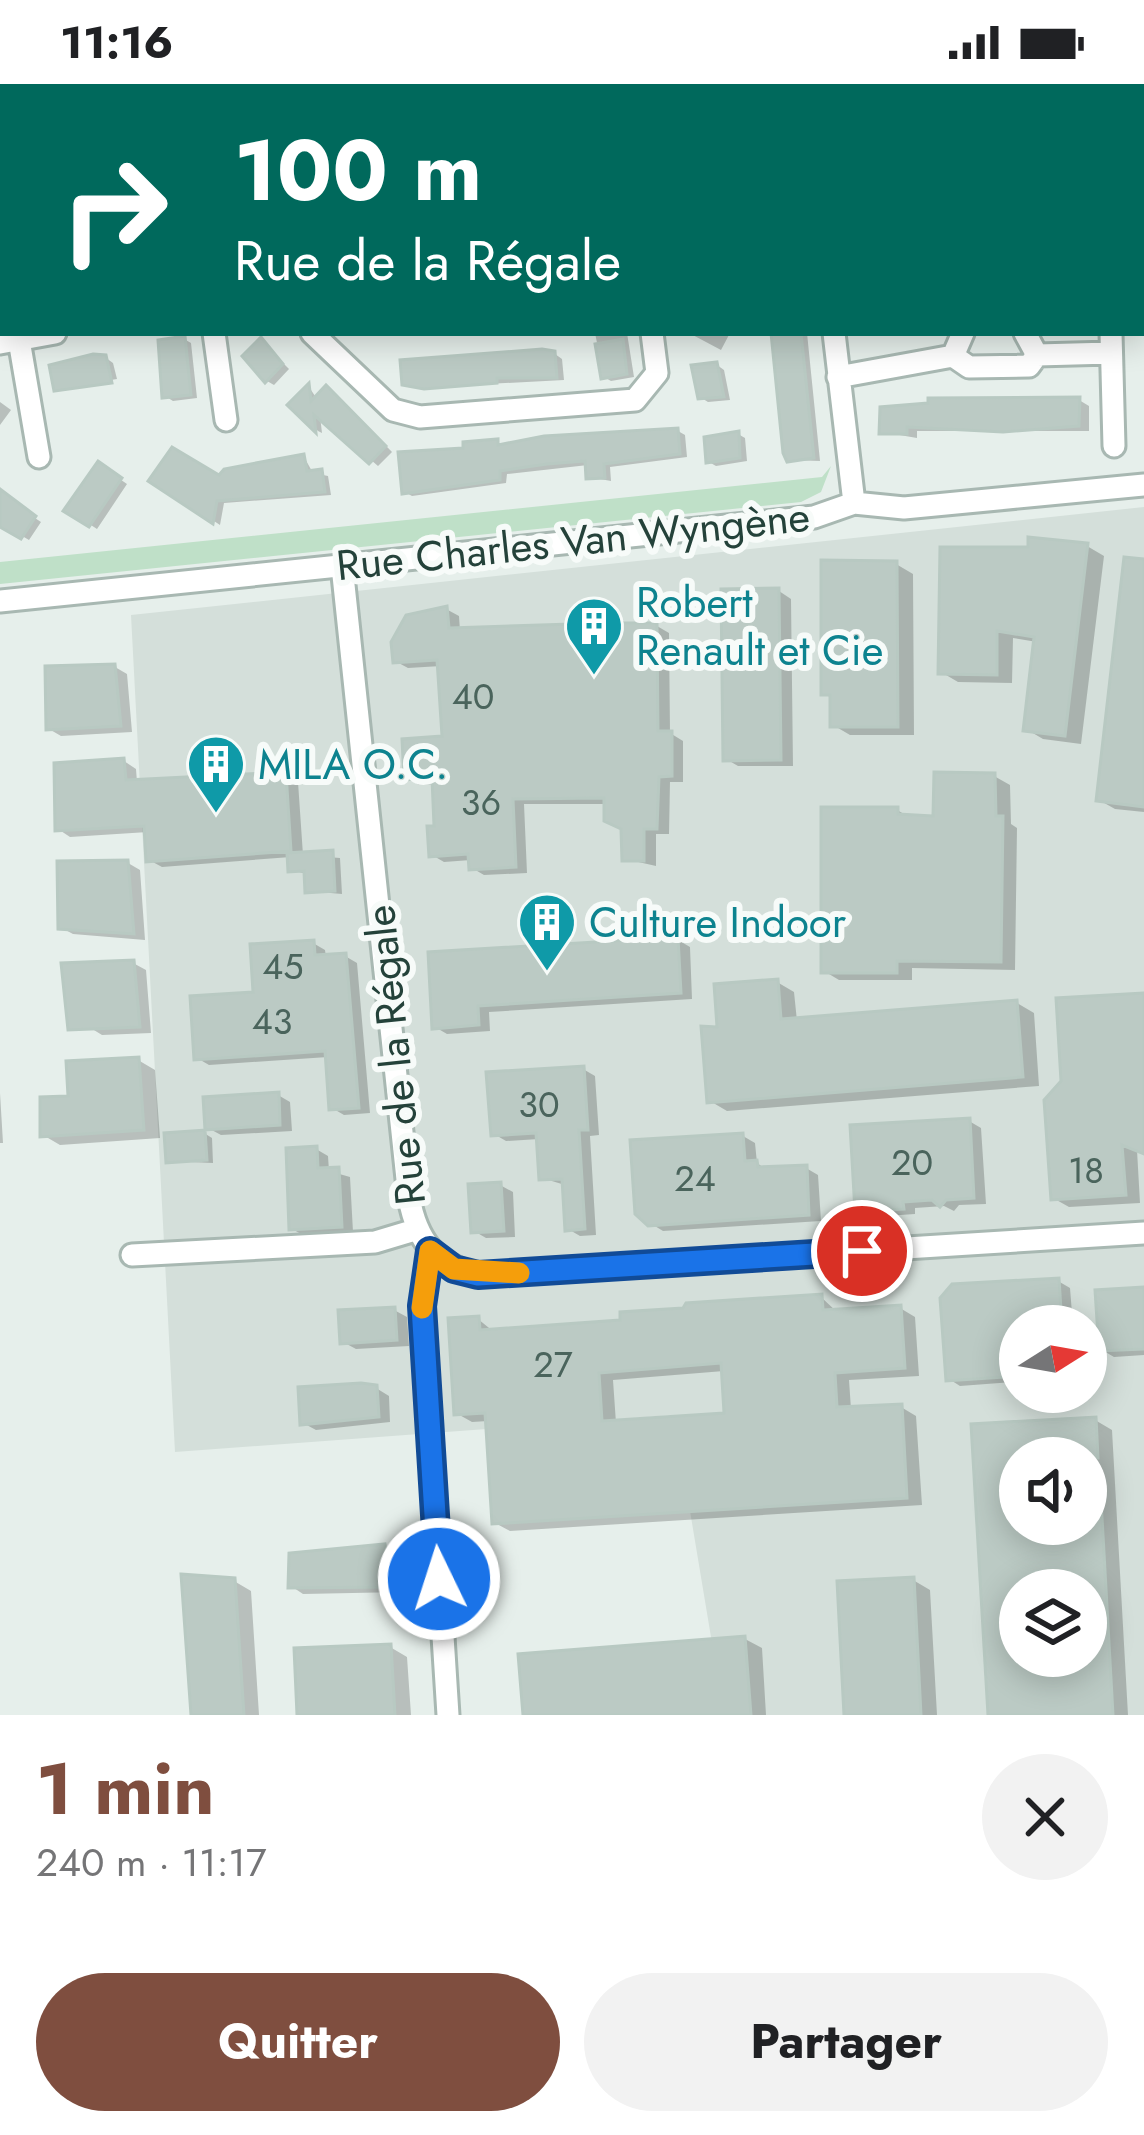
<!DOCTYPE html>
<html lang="fr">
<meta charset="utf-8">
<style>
:root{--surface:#fff;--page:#f2f2f2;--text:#202124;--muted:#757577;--accent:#7f4e3f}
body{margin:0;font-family:Jost,sans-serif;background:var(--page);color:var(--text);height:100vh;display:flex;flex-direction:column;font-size:45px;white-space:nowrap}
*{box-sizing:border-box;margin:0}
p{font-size:39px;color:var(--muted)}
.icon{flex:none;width:66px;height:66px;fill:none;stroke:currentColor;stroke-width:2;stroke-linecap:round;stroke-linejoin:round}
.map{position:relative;height:1631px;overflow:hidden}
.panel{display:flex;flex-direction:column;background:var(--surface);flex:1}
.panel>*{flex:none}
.top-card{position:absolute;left:0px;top:0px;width:1146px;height:252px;box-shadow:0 6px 30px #0003;background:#00695c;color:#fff;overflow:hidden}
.needle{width:78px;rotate:79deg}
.controls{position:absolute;left:999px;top:1221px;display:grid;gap:24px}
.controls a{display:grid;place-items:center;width:108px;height:108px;border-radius:50%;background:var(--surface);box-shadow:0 6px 30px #0003;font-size:60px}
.pin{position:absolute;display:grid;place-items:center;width:102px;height:102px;color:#fff;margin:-51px;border:6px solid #fff;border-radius:50%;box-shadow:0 3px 12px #0007}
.me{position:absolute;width:132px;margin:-66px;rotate:356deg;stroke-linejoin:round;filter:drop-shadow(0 0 9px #0008)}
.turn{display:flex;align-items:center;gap:42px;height:252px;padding:0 36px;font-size:54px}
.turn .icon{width:156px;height:156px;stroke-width:2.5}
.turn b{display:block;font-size:84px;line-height:102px}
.round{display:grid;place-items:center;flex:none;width:126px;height:126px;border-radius:63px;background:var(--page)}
.overview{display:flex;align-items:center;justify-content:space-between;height:204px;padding:0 36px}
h1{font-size:72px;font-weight:700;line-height:90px;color:var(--accent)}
.action{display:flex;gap:24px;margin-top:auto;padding:24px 36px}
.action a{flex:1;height:138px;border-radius:72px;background:var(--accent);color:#fff;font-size:48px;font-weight:700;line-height:138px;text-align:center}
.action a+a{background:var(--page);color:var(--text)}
.status{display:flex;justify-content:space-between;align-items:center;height:84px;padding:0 60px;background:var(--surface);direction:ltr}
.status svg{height:33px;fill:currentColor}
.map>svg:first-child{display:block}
.built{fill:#d4dfda;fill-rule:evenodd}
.green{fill:#bfe0c8}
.shadow{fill:#0003;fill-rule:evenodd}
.building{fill:#bbcac4;stroke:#b8c9c2;stroke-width:3;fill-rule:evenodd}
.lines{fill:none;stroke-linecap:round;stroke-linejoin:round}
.minor-casing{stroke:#a8b8b2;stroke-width:27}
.minor{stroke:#fff;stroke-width:21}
.route-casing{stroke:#114b97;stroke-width:30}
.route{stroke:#1a73e8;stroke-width:21}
.slow{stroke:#f59e0b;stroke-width:21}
.labels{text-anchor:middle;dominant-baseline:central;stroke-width:12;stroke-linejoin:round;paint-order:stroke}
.number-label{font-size:36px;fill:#4a645c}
.street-label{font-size:42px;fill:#24423a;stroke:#f7fbf9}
.culture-label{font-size:42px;fill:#0d838f;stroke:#f7fbf9;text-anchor:start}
</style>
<div class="status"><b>11:16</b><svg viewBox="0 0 49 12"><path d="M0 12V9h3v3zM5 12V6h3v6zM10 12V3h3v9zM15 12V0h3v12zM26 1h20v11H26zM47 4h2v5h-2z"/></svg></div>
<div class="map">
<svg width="1144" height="1631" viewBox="0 0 1144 1631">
<rect width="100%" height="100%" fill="#e6efeb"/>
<!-- built -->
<path class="built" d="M1144,423V1631H724L674,1331L175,1368L131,531ZM1020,1242H1086V1308H1020ZM1020,1374H1086V1440H1020ZM1020,1506H1086V1572H1020Z"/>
<!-- green -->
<path class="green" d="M831,382L821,408L801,418L0,500V478L822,393Z"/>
<!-- shadow -->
<path class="shadow" d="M513,0H569V3H514Z
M736,0H769L770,3H737Z
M1024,0H1106V3H1009Z
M3,202V234H0V203Z
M595,249H627L634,293L611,297L604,293Z
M689,249H730L721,266Z
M774,249H807L820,377L790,376Z
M184,255L191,259L197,314L173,317L165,312Z
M261,257L289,285L274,301L267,297Z
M555,270L562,275L564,296L413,304L405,299Z
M106,274L113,279L117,295L56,305L52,283Z
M717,281L724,286L730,316L708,318L700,313Z
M309,303L317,315L327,305L334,309L392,368L378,382L320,332L322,349L318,347L292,321Z
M1079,316L1089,322V347H917V354L882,348L931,322Z
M0,318L11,326L0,341Z
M678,347L685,351L687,373L610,383L611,397L589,393L588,381L507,390L506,399L412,412L405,408L466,367L497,359L504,363Z
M738,350L745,354L747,377L716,382L709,378Z
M304,373L313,389L328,392L331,411L224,419L220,441L152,396L219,394Z
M99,381L127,400L97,445L68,426Z
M0,411L41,438L29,456L0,439Z
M1087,462L1104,472L1081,660L1043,655L1026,645L1037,558L1013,554L1012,599L958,598L941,588Z
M1144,478V728L1115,725L1099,716Z
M896,480L913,490L914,651H850L833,641V615L824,609Z
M779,507L791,515L793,682H738L726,675Z
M446,525L459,532L460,547L575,543L616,530L628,542H657L669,549L670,649L683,657V698H670L669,750H656V782L625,775L624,745L607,720H524L527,789L484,791L472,784L471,776L444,778L432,771L438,745L435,700L419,701L407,694L446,655L441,582L408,584L395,577L404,536L416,528Z
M115,583L127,590L132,648L61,652L49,645Z
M124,677L136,685L137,698L286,691L298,698L303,771L340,774L342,810L308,807L307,790L291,786V773L162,783L149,776L148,748L70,753L58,745Z
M994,692L1010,701L1011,740L1017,744L1015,886L912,884V896H839L824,887L897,726L911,734L936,735Z
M128,779L140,786L145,856L73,850L60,843Z
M678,856L690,863L692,915L489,928L490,947L447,950L435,943L431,871Z
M313,859L325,866L326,873L345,872L357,879L370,1029L344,1031L332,1024L328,973L209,981L197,974Z
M133,879L146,886L151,949L102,951L89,943Z
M777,898L794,908L797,937L1017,919L1034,929L1039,1002L727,1027L710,1017L721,947Z
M1144,912V1069L1137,1066L1140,1119L1069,1123L1053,1114Z
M138,976L155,986L160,1054L60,1061L43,1051L72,1014Z
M583,985L595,992L599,1051L590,1052L596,1151L580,1152L568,1145L565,1101L542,1094L539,1055L506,1057L494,1050Z
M0,1009L3,1059H0Z
M278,1011L290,1018L292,1047L221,1051L208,1044Z
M969,1037L981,1044L986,1120L959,1121L954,1127L944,1122L915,1124V1130L871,1133L858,1126Z
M204,1049L212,1054L213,1079L169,1077Z
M743,1052L755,1059L757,1079L767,1086L806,1084L818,1091L821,1137L663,1147L650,1139Z
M316,1065L328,1072L329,1087L350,1093L353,1148L303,1151L292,1145Z
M500,1101L513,1108L515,1153L486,1154L474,1147Z
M1058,1197L1070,1204L1073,1242H1020V1283H1012L1013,1298L960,1302L949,1295Z
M1144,1206V1271L1114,1273L1102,1266Z
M821,1213L837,1228L900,1224L915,1233L919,1292L849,1296L851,1325L901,1323L916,1332L922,1421L510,1447L495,1439L488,1337L472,1338L456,1329L478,1235L494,1248L624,1239ZM724,1287L727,1332L616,1339L613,1296Z
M394,1226L407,1233L409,1262L356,1265L343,1258Z
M376,1304L389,1312L390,1338L316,1346L303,1339Z
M1095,1336L1112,1346L1128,1631H991L975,1343ZM1020,1374H1086V1440H1020ZM1020,1506H1086V1572H1020Z
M384,1463L397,1470L402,1508L303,1510L291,1502Z
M913,1496L930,1506L937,1631H847Z
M234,1497L251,1507L259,1631H194Z
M745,1555L762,1564L766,1631H526Z
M390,1563L407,1573L411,1631H300Z"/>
<!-- building -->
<path class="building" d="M771,249H801L814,374L787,378L783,369Z
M185,252L191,311L162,314L158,256Z
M261,253L283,280L265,299L242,272Z
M623,255L627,290L601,295L595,260Z
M542,265L555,267L557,294H497V299L424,305L402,301L400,276Z
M93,270L106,271L112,299L54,307L49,281Z
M717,278L724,313L698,315L691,281Z
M309,299L311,317L326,301L386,362L369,380L314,331L316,349L287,321Z
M1080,313L1079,342L1003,348L907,343V350H879L880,323L928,319V314Z
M678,344L680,370L604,380L605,394L586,395L585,377L547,380L500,387V396L402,410L398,368L463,364V358L498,355V361L544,352Z
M739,347L740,374L706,379L704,353Z
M172,363L219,391L224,385L304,370L307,387L322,385L325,408L217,417L213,440L148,397Z
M98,377L122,394L89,443L63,427Z
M0,405L36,432L21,455L0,443Z
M1028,453L1088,459L1065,652L1023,647L1034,553L997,547V591L938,590L940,463H1028Z
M1124,473L1144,475V723L1096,717Z
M821,476L897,477L898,643H830V611H821Z
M779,504L781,676L723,677L721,505Z
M447,522L449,544L572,540V527H616V539H657L658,647H672V692L659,693L657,745H644V777H622L621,745L604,737V714L513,715L516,783L469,786L468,770L429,773L427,742H434L432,694L404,696L402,655L442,652L437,576L393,579L391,558L406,531Z
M115,580L121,642L46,646L45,582Z
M124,674L126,696L286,688L291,767L146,778L144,742L55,747L54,679Z
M934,688L995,689L996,732H1003L1001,878L897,877V889H821V723H898V730L933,732Z
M333,766L335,807L305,809L304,787L288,788L287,769Z
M128,776L134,850L58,845L57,777Z
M678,853L681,909L478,922L479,941L432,945L428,868Z
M314,856L315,871L346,869L359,1024L329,1026L325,967L194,976L190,912L253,908L250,860Z
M134,876L140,943L68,946L61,879Z
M778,895L781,935L1017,916L1023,993L707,1019L701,942L717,943L714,900Z
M1144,909V1070L1122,1061L1126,1111L1051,1116L1044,1016L1061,997L1056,914Z
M139,973L144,1046L40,1053V1013L68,1012L66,977Z
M584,982L588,1046H579L585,1145L565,1147L562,1095L539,1096L536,1049L491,1052L486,988Z
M279,1008L280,1041L205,1046L203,1013Z
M970,1034L974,1114L946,1116L940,1123L932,1116L903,1118L904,1125L855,1128L850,1041Z
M205,1046L207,1076L166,1079L164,1049Z
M743,1049L745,1077L757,1076L758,1083L807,1081L809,1131L648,1142L635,1130L630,1056Z
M317,1062L318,1084L339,1083L342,1143L289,1146L286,1064Z
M501,1098L504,1147L471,1149L468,1100Z
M1059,1194L1062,1242H1020V1277L1002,1278L1003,1293L946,1297L940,1214L952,1200Z
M1144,1203V1265L1099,1267L1095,1206Z
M822,1210L823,1226L901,1221L905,1284L835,1289L837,1323L902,1320L907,1414L492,1440L485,1329L454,1331L448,1234L479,1232L480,1246L620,1236V1228L683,1224L686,1219ZM721,1279L724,1329L602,1337L599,1289Z
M395,1223L397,1256L340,1260L338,1226Z
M361,1299L377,1301L379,1333L300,1341L298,1303Z
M1096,1333L1098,1374H1020V1440H1086V1398L1100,1397L1113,1631H988L971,1340ZM1020,1506H1086V1572H1020Z
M385,1460L391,1503L288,1504L289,1469Z
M181,1490L235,1494L244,1631H191Z
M914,1493L921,1631H844L837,1497Z
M745,1552L751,1631H523L518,1570Z
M391,1560L395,1631H297L294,1564Z"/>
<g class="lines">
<defs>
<path id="minor" d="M796,0V3
M818,3L830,0
M214,249L226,336
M312,249L393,326L420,333L635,316L657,289L652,249
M834,249L854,419
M963,249L953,272L969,283L1029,282L1037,271L1111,269
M1025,249L1037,271
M1111,249L1114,362
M19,256L39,373
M0,259L55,249
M838,293L953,272
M342,482L409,1114C417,1157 435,1180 478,1191L1144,1149
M0,517L814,433L854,419L904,424L1144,401
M430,1167L422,1222L448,1631
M132,1171L375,1158L415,1146"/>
</defs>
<!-- minor casing -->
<use href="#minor" class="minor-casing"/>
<!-- minor -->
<use href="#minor" class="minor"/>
</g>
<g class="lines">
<defs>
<path id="route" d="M439,1495L422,1222L430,1167L454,1185L478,1191L862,1167"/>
</defs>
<!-- route casing -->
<use href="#route" class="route-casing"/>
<!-- route -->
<use href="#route" class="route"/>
<!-- slow -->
<path class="slow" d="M422,1224L430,1167L454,1185L519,1189"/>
</g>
<!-- icons -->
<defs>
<symbol id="building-pin" viewBox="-11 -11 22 30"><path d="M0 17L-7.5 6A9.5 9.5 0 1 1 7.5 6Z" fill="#0f9aa8" stroke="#f7fbf9"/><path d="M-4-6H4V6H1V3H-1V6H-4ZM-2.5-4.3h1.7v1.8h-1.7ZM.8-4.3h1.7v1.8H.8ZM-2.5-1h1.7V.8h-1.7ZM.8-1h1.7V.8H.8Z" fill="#fff"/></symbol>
</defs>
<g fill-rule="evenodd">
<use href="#building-pin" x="561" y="509" width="66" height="90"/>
<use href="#building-pin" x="183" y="647" width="66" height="90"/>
<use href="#building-pin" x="514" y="805" width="66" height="90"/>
</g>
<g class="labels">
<!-- number labels -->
<g class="number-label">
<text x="473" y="612">40</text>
<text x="481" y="718">36</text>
<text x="283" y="882">45</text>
<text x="272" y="937">43</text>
<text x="539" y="1020">30</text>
<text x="912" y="1078">20</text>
<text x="1086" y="1086">18</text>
<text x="695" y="1094">24</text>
<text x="553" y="1280">27</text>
</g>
<!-- street labels -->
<g class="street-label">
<text transform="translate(573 457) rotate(-6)">Rue Charles Van Wyngène</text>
<text transform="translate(395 971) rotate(-96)">Rue de la Régale</text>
</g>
<!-- culture labels -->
<g class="culture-label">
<text x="636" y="518">Robert<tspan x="636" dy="48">Renault et Cie</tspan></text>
<text x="258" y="680">MILA O.C.</text>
<text x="589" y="838">Culture Indoor</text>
</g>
</g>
</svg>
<div class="controls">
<a><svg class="needle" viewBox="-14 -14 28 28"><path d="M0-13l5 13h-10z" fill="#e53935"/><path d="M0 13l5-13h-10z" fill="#757577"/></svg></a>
<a><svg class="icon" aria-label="sound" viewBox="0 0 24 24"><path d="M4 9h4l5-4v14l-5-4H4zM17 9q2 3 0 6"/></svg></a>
<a><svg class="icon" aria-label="layers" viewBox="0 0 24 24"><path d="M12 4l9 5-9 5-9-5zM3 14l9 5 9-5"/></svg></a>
</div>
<div class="pin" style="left:862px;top:1167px;background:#d93025"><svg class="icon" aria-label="arrive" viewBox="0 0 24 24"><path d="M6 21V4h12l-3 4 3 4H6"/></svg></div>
<svg class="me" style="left:439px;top:1495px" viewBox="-20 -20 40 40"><circle r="17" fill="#1a73e8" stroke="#fff" stroke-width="3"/><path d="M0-11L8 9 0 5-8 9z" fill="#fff"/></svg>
<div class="top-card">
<div class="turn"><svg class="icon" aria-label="right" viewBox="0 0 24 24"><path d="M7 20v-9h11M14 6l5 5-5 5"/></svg><div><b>100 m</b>Rue de la Régale</div></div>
</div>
</div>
<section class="panel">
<div class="overview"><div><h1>1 min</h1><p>240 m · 11:17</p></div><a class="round"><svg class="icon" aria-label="close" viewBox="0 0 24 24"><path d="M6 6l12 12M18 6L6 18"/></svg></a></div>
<div class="action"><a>Quitter</a><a>Partager</a></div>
</section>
